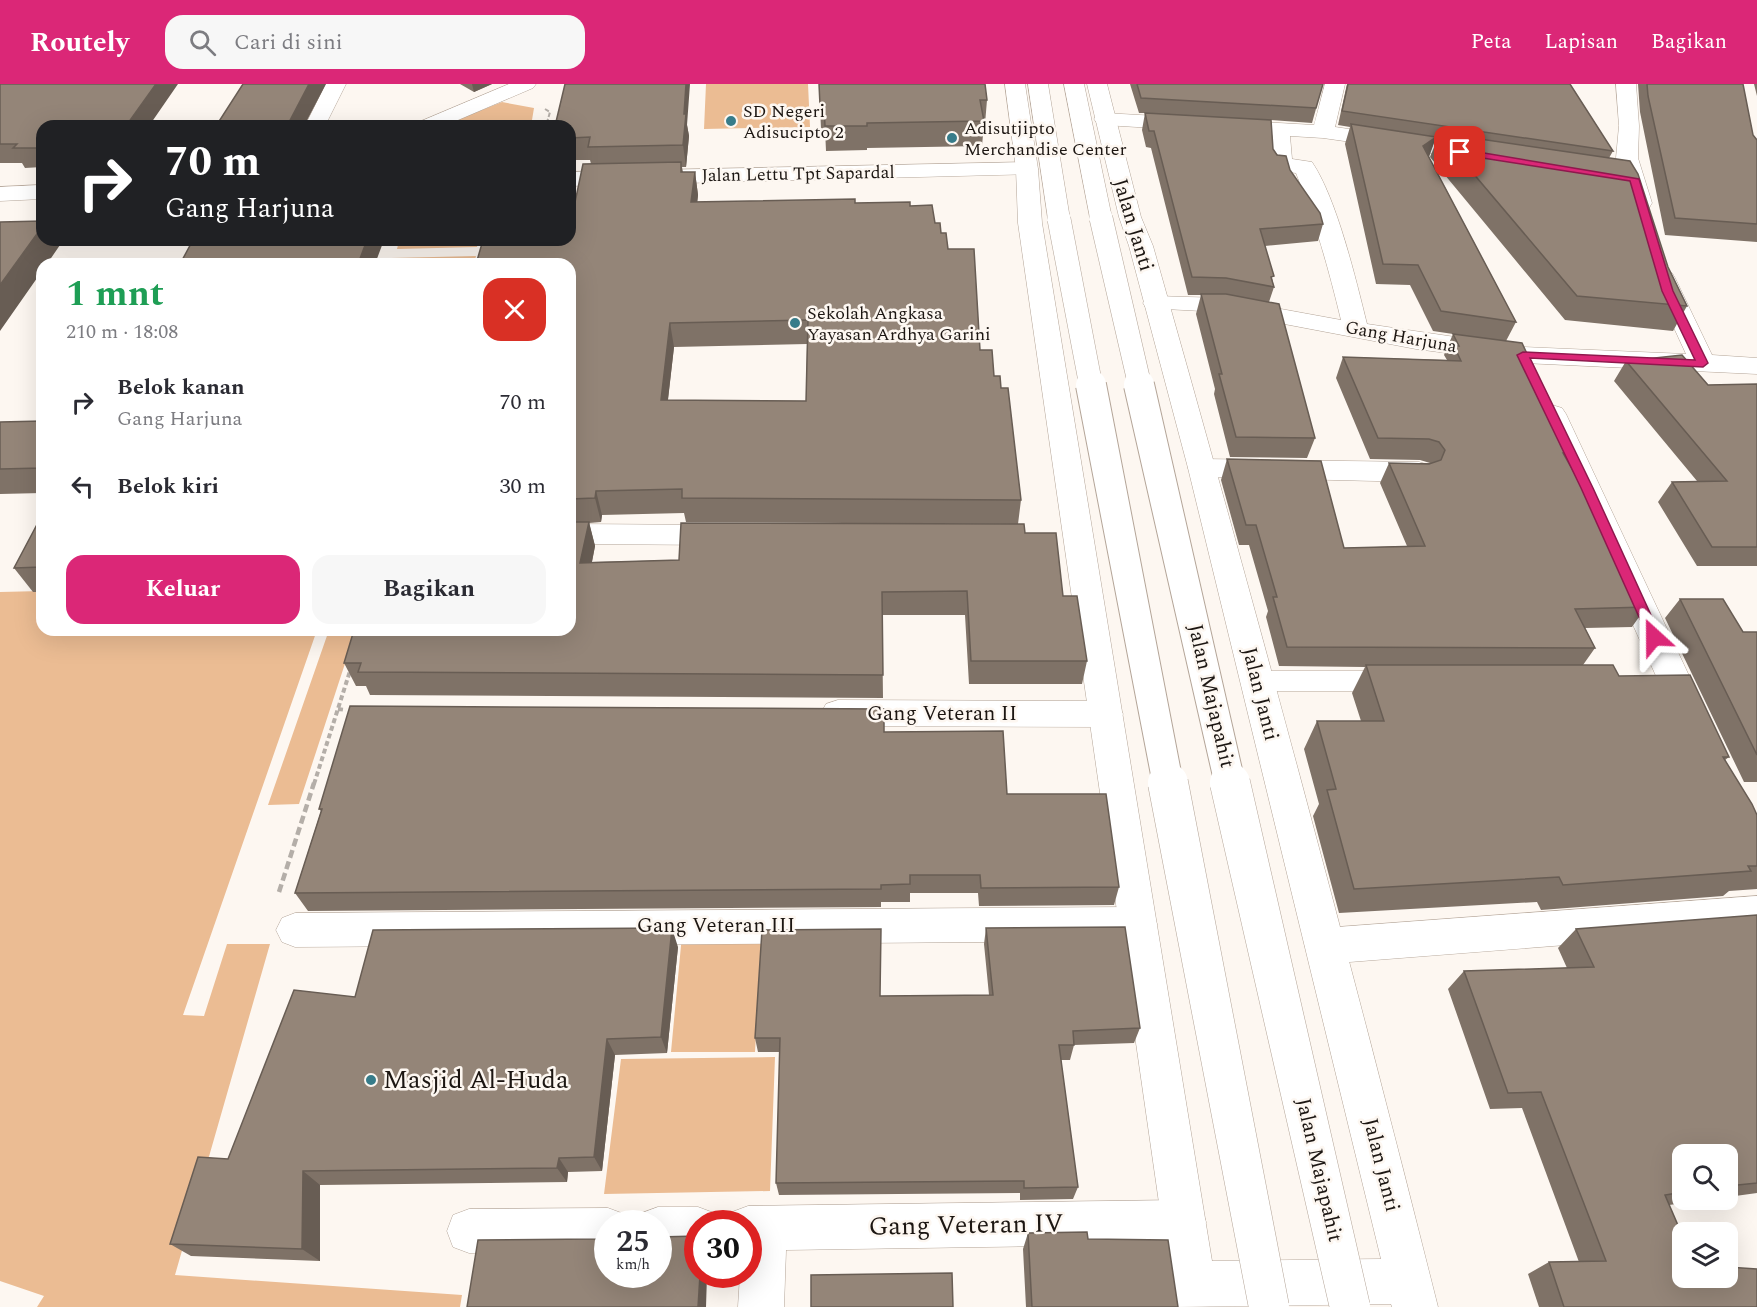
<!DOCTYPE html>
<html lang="id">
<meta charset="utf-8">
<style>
:root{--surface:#fff;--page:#f7f7f7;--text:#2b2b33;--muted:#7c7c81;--accent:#db2777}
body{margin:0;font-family:Spectral,serif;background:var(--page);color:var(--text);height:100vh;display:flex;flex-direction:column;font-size:22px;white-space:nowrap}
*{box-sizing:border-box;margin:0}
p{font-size:20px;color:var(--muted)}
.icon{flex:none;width:33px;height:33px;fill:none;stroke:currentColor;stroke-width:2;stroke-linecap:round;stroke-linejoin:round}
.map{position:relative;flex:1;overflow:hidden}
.details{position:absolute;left:36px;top:174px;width:540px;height:378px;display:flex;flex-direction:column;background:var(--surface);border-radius:18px;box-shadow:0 6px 24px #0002}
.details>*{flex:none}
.banner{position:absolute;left:36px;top:36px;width:540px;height:126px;border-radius:18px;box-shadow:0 6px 24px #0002;background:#202124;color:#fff;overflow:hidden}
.tools{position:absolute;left:1672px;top:1060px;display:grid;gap:12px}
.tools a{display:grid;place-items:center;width:66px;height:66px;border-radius:12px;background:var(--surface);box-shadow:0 6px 24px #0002;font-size:30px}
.speed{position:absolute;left:594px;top:1126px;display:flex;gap:12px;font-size:30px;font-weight:700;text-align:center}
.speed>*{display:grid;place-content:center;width:78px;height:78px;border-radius:50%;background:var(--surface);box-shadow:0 6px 24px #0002;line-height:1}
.speed small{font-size:15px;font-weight:400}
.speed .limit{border:9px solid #d22;background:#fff;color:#111}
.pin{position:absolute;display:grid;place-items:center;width:51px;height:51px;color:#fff;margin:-26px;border-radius:12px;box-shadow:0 3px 9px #0006}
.me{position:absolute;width:66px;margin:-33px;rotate:336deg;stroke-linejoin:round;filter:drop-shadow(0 0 4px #0008)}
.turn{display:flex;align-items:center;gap:21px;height:126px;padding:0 30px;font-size:27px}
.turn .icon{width:78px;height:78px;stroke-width:2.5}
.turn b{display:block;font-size:42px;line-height:51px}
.round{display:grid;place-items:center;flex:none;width:63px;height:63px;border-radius:18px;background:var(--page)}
.summary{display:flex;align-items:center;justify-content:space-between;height:102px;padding:0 30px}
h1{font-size:36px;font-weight:700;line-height:45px;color:#1e9e55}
.cta{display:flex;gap:12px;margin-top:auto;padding:12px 30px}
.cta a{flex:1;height:69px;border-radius:18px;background:var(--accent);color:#fff;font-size:24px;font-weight:700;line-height:69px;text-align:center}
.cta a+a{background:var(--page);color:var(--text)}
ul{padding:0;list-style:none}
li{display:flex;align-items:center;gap:18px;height:84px;padding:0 30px}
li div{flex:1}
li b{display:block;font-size:22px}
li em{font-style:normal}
header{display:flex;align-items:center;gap:36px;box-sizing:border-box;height:84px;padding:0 30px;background:var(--accent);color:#fff}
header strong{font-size:28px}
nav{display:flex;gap:33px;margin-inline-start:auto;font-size:21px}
.search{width:420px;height:54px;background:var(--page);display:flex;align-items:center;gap:15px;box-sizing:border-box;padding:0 21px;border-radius:18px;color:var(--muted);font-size:22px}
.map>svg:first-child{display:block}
.green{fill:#ebbc93}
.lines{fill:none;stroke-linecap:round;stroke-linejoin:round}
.service-casing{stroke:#b4a598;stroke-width:1}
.minor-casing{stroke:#b4a598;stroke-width:1}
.tertiary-casing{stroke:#b4a598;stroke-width:1}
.trunk-casing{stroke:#b4a598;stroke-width:1}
.path-far2{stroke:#b4aea8;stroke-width:2;stroke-dasharray:4.5 2;stroke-linecap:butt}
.path-far1{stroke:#b4aea8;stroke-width:4;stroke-dasharray:5 3;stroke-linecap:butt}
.path{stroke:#b4aea8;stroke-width:4.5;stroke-dasharray:8 4;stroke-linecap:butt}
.service{fill:#fff;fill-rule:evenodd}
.minor{fill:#fff;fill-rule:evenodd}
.tertiary{fill:#fff;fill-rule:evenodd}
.trunk{fill:#fff;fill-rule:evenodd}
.trunk-bridge-far2-casing{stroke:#b4a598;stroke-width:24;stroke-linecap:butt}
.trunk-bridge-far1-casing{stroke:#b4a598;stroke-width:32;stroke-linecap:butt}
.trunk-bridge-casing{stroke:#b4a598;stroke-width:41;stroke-linecap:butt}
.trunk-bridge-far2{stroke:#fff;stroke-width:23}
.trunk-bridge-far1{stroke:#fff;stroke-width:30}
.trunk-bridge{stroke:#fff;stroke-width:40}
.wall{fill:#7f7267;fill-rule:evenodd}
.shaded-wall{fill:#685d54}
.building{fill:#948578;stroke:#685d54;stroke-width:1.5;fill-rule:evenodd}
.route{fill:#db2777;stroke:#8e194d;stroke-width:1.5}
.poi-dot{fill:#377c8a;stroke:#fdf7f1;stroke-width:2}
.labels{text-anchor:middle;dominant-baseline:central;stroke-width:5;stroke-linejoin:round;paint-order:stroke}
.far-poi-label{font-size:18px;fill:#1c1612;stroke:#fdf7f1;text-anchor:start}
.far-street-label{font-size:18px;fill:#1c1612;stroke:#fdf7f1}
.street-label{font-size:21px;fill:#1c1612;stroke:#fdf7f1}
.near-poi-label{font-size:26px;fill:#1c1612;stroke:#fdf7f1;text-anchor:start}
.near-street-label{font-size:26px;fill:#1c1612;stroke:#fdf7f1}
</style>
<header>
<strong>Routely</strong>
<div class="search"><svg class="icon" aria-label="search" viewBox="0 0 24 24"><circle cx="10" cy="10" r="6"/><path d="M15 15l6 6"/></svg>Cari di sini</div>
<nav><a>Peta</a><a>Lapisan</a><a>Bagikan</a></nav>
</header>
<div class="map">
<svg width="1757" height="1223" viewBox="0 0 1757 1223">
<rect width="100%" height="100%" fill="#fdf7f1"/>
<!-- green -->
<path class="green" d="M706,0H808L810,43L704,45Z
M502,18L534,24L531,42H441Z
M479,156L477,163L397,165L399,157Z
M476,172L474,180H389L391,174Z
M42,507V546H317L183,931L204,932L227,860H270L175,1191L462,1211L460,1223H37L44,1212L0,1197V508Z
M329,546H356L299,720L268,721Z
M762,850L755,968H671L682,851Z
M775,973L770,1107L604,1110L621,975Z"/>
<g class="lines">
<defs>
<path id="service" d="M1257,587H1392L1401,590L1405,597L1401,604L1392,607H1257L1248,604L1244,597L1248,590Z"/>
<path id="minor" d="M326,0H346L325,42H305Z
M509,0H536L533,4L444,42H416L419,38Z
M1325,0H1345L1335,43L1478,64L1486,65L1489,70L1486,75L1478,76L1323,54L1290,52L1292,75L1312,78C1337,115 1356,196 1367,240L1523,263L1686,270L1651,194L1654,189L1663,187L1672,189L1675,194L1712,271L1757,274V290L1523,279L1416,265L1221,228L1146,224L1143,219L1146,214L1155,212L1221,214L1341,236C1329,186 1315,136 1296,89L1273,86L1270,81L1269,51L1104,41L1097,39L1094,35L1097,31L1104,29L1314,41Z
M1616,0H1636L1639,42L1638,74L1652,119L1649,124H1633L1630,119L1616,74L1619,42Z
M1027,78L1035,80L1038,85L1035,90L570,102V88Z
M42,101V115L0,117V103Z
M1552,321L1562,324L1566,330L1708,632L1703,641L1691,645L1679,641L1674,632L1538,330L1542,324Z
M1202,375L1419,378L1429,381L1433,388L1429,395L1419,398L1202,393L1192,391L1188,384L1192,377Z
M570,440L724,441L734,444L739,451L734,458L724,461L570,460Z
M838,616L1106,617L1118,621L1123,630L1118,639L1106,643L838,642L826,638L821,629L826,620Z
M1757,812V846L1324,880L1310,874L1305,862L1310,850L1324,844Z
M1138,823L1151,828L1157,840L1151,852L1138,857L295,863L282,858L276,846L282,834L295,829Z
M1184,1116L1200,1122L1206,1138L1200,1154L1184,1160L786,1166L784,1223H738L740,1191H748V1140H728L732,1128L748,1122Z
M658,1123H698L714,1129L718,1140H698V1167H658V1140H638L642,1129Z
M608,1124L624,1130L628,1140H608V1168L469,1169L453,1163L447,1147L453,1131L469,1125Z"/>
<path id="tertiary" d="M1005,0H1025L1038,85L1042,139L1212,1177L1381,1175L1188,384L1129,162L1119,133L1087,0H1107L1141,133L1153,162C1253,514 1349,868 1438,1223H1392L1391,1220L1174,1223L1018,139L1016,85Z"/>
<path id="trunk" d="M1028,0H1048L1070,135L1067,140H1051L1048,135Z
M1064,0H1084L1112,134L1109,139H1093L1090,134Z"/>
</defs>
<!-- service casing -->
<use href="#service" class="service-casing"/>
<!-- minor casing -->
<use href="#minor" class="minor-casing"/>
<!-- tertiary casing -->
<use href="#tertiary" class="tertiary-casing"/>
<!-- trunk casing -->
<use href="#trunk" class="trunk-casing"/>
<!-- path-far2 -->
<path class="path-far2" d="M545,25L550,28L546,42"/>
<!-- path-far1 -->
<path class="path-far1" d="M338,625L346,626
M314,700L350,587"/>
<!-- path -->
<path class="path" d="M279,808L314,699"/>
<!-- service -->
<use href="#service" class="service"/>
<!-- minor -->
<use href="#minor" class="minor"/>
<!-- tertiary -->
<use href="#tertiary" class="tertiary"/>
<!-- trunk -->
<use href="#trunk" class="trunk"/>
<defs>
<path id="trunk-bridge-far2" d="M1101,134L1140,302
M1059,135L1091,302"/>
<path id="trunk-bridge-far1" d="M1091,301L1168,700
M1139,301L1230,700"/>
<path id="trunk-bridge" d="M1168,699L1269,1223
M1230,699L1350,1223"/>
</defs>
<!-- trunk-bridge-far2 casing -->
<use href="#trunk-bridge-far2" class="trunk-bridge-far2-casing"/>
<!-- trunk-bridge-far1 casing -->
<use href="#trunk-bridge-far1" class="trunk-bridge-far1-casing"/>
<!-- trunk-bridge casing -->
<use href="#trunk-bridge" class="trunk-bridge-casing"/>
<!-- trunk-bridge-far2 -->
<use href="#trunk-bridge-far2" class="trunk-bridge-far2"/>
<!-- trunk-bridge-far1 -->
<use href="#trunk-bridge-far1" class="trunk-bridge-far1"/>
<!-- trunk-bridge -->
<use href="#trunk-bridge" class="trunk-bridge"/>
</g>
<!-- wall -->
<path class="wall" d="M0,0L42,42V83L25,84L22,79H0Z
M460,0H492L474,8Z
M819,0L987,16L985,40H984L982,62L867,64V66L826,67L825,45H821Z
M1130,0H1323L1312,39L1271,36L1273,65L1290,86L1323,140L1318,157L1265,162L1274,203L1269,218L1315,354L1307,374L1230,373L1214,310L1215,305L1196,230L1201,211H1188L1151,64L1146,63L1142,46L1145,29H1139Z
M1347,0H1570L1613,67L1609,74L1668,183L1687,222L1673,247L1565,236L1430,73L1437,56H1435L1429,73L1516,238L1506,257L1573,369L1568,378L1646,523L1632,543L1585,544L1595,564L1583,581L1619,592L1729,673L1725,676L1757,731V805L1729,807L1723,812L1541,826L1537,818L1339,829L1313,732L1319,720L1304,665L1317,637H1361L1352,609L1365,583L1279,582L1266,533L1268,527L1249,461H1239L1221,396L1227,375L1344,464L1407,462L1380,399L1389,379H1430L1420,376L1370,375L1336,294L1343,273L1447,276L1444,271L1453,250L1433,247L1410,201L1376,200L1345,60L1350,43L1338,41Z
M1638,0H1743L1753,51L1757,56V158L1665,151L1640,28Z
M1754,0H1757V12Z
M687,41L689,52L686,83H682L683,88H695L698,111L697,118L855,119L910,122L935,139L948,165L980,266L1001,304L1021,416L1018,440L686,438L684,429L602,431L601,438L589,439L595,462L592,478L679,476L1025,449L1063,512L1087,577L1082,600H969L965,531H882L883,614L370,611L366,602H356L344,579L570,546V180L574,123L591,80L590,76H570V42ZM807,260L806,317L668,316L674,263Z
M1626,277L1708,301L1757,300V482H1697L1658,418L1672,398L1697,397L1614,297Z
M42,337V409L0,410V338Z
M42,431V508H33L14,484Z
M1680,515L1743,548H1757V698H1744L1665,534Z
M884,648L1007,710L1119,803L1114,821L979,822L978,809H910V818H881V823L308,827L295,809L321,727L319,725Z
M1757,831V1109L1728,1113V1071H1683V1116H1705L1669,1121L1683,1194L1757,1223H1539L1528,1190L1549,1178H1579L1522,1024L1490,1025L1448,905L1464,887L1567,884L1558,864L1576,845Z
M986,844L1140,944L1134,959L1074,961L1070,976H1061L1078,1103L1073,1115L1020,1116V1109L779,1111L776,1099L780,968H758L755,954L880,912L989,911L984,860Z
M678,863L667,969L615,971L602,1087L568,1088L567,1098L320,1101V1177L191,1172L170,1160L228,1075L355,913Z
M1028,1149L1088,1155L1178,1223H1026L1023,1165Z"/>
<!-- shaded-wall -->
<path class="shaded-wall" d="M156,0H178L149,42H126Z
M309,0H326L304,42H287Z
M472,0H492L474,8Z
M686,0H690L687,41L689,52L686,83L683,61L684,30Z
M1436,53L1429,72L1423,62Z
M695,88L698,111L695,142L691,118Z
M42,143V156H57L60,161L47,180H42V187L0,247V201Z
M367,156H384L375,180H358Z
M670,239L674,263L665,340L661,316Z
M596,407L602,431L601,438L595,414Z
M589,438L595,462L587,502L580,479Z
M672,844L678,863L667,969L661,953Z
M607,955L615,971L602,1087L594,1073Z
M559,1074L568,1088L567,1098L557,1084Z
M303,1087L320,1101V1177L302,1165Z
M700,1191H707L706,1223H698Z"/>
<!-- building -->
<path class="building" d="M0,0H156L126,42H42V64H13L17,60H0Z
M243,0H309L287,42H216Z
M565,0H686L684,30H686L683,61L588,63L590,53L570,54V42H555Z
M819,0H985L987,16H980L984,37L867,39V42H825L824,20L820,21Z
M1137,0H1323L1316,24L1141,14Z
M1348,0H1570L1613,67L1342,27Z
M1647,0H1743L1753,51L1757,56V140L1675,134L1648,12Z
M1145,29L1271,36L1273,65L1277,71L1286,72L1290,86L1320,129L1323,140L1260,145L1274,192L1271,193L1274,203L1226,194L1192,193L1154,47H1149Z
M1351,40L1436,53L1423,62L1516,238L1441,227L1418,181L1383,180Z
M1439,49L1630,77L1638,90L1668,183L1687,222L1577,212Z
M681,78V88H695L691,118L855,115V119L910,118V122L932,121L935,139H940L941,149H946L948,165H974L980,266H992L994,292H1000L1001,304H1008L1021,416L682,414V405L596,407L595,414L570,415V180H476L483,156H570V123H574L583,80ZM808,236L806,317L661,316L670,239Z
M42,137V143L0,201V138Z
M193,156H367L358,180H180Z
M1201,210H1226L1279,220L1315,354L1236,353L1219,290H1222Z
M1453,250L1522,259L1573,369H1563L1625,478L1646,523L1575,525L1595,564L1287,563L1273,513H1277L1256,441H1246L1227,375L1321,377L1344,464L1425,462L1389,379L1429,380L1441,376L1445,366L1439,358L1429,355L1378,354L1343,273L1461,277L1454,262H1459Z
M1682,271L1708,301L1757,300V463H1712L1672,398L1727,397L1626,277Z
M42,337V384L0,385V338Z
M42,431V483L14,484Z
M570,438H589L580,479L679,476L681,439L1024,440L1025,449H1056L1063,512H1077L1087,577H971L967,507L882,508L883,591L358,588L361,579H344L354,546H570Z
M1680,515H1723L1743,548H1757V671Z
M1366,581H1613L1619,592L1690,591L1729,673H1723L1752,720L1757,731V782H1748L1751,787L1563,801L1559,793L1354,805L1327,706L1336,705L1317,637H1384Z
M350,622L884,625V648L1003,647L1007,710H1106L1119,803L981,804L980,791H910V800L881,801V805L295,809L322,725H319Z
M1757,831V1099L1728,1102V1071H1683V1108L1665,1111L1683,1153V1194H1728V1183L1757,1185V1223H1564L1549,1178L1606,1177L1541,1008L1508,1009L1464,887L1594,883L1576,845Z
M1125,843L1140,944L1073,947L1074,961H1059L1078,1103L1024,1104V1097L776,1099L780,954H755L762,846L881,845L880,912L993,911L986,844Z
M672,844L661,953L607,955L594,1073L559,1074L557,1084L303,1087L302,1165L170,1160L198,1073L228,1075L294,906L355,913L373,846Z
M1087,1148L1088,1155L1168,1156L1178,1223H1032L1028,1149Z
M600,1151H608V1191H658V1153L698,1152V1191H700L698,1223H467L478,1156L597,1155Z
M952,1189L953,1223H811V1191Z"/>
<!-- route -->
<path class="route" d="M1460,65L1639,95L1673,207L1708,279L1703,283L1530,274L1593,404L1661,553L1659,557L1654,558L1648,553L1581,404L1517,271L1523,268L1695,276L1662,207L1630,97L1457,70L1455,68Z"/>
<!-- markers -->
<g class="poi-dot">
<circle cx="731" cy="37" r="6"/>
<circle cx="952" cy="54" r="6"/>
<circle cx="795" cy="239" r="6"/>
<circle cx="371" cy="996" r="6"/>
</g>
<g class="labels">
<!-- far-poi labels -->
<g class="far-poi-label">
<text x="743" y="27">SD Negeri<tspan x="743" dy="21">Adisucipto 2</tspan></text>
<text x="964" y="44">Adisutjipto<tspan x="964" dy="21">Merchandise Center</tspan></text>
<text x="807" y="229">Sekolah Angkasa<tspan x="807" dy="21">Yayasan Ardhya Garini</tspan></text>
</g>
<!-- far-street labels -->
<g class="far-street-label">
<text transform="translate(798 90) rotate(-1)">Jalan Lettu Tpt Sapardal</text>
<text transform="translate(1401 253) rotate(10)">Gang Harjuna</text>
</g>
<!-- street labels -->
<g class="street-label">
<text transform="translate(1133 141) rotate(73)">Jalan Janti</text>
<text transform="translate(1260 610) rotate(76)">Jalan Janti</text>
<text transform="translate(1211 612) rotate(77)">Jalan Majapahit</text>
<text x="942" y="630">Gang Veteran II</text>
<text x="716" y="842">Gang Veteran III</text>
<text transform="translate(1381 1081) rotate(76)">Jalan Janti</text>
<text transform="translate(1319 1086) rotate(77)">Jalan Majapahit</text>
</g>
<!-- near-poi labels -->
<g class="near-poi-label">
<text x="383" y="996">Masjid Al-Huda</text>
</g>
<!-- near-street labels -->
<g class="near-street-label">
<text transform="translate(966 1141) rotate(-1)">Gang Veteran IV</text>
</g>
</g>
</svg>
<div class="tools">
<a><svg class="icon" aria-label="search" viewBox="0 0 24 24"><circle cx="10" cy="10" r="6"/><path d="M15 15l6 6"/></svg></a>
<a><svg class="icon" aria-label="layers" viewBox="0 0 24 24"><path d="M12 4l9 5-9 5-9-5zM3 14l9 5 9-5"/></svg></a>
</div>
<div class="speed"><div>25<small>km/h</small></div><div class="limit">30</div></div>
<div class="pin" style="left:1460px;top:68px;background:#d93025"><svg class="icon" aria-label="arrive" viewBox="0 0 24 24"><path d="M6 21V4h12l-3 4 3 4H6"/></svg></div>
<svg class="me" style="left:1654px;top:553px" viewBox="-20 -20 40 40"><path d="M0-17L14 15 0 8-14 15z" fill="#db2777" stroke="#fff" stroke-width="4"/></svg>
<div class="banner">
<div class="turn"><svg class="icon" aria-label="right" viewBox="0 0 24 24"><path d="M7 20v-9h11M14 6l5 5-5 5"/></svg><div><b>70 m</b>Gang Harjuna</div></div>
</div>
<section class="details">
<div class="summary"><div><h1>1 mnt</h1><p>210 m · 18:08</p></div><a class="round" style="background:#d93025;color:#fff"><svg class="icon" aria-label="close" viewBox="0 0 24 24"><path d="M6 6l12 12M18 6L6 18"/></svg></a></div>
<ul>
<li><svg class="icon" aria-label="right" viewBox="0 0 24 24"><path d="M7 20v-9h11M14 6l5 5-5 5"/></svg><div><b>Belok kanan</b><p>Gang Harjuna</p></div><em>70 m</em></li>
<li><svg class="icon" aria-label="left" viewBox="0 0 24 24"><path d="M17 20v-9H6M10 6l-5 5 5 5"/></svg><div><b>Belok kiri</b></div><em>30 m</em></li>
</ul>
<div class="cta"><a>Keluar</a><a>Bagikan</a></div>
</section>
</div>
